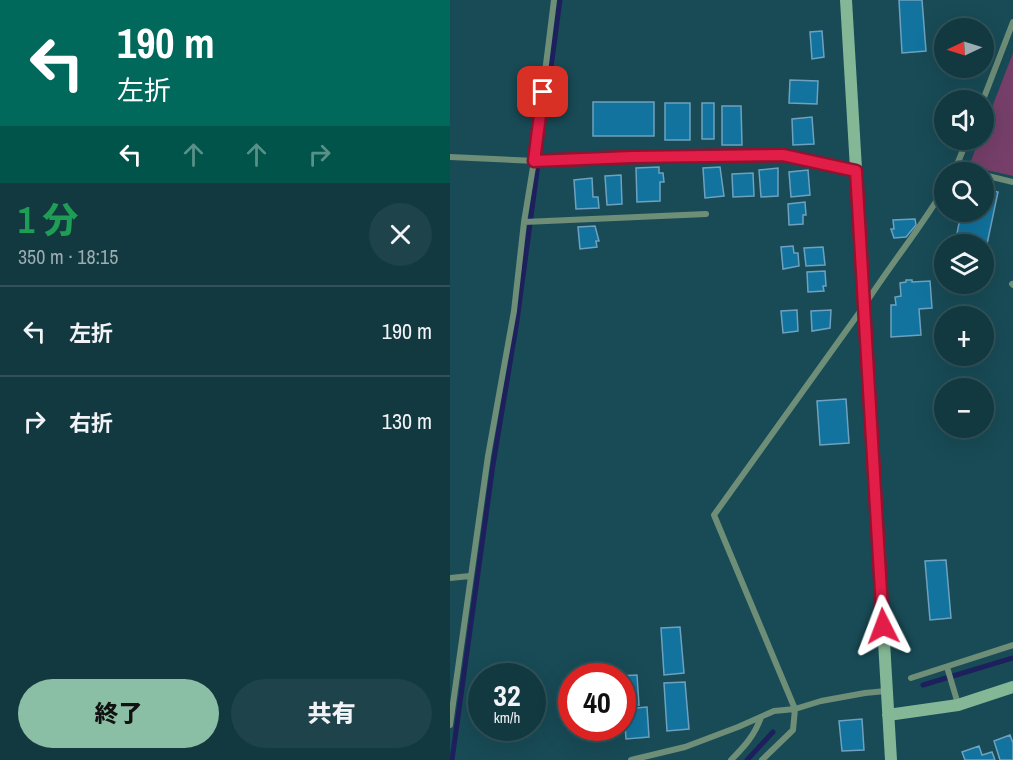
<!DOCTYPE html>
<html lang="ja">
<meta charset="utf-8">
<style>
:root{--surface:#123840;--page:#1f434b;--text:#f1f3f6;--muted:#9cacb1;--line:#315259;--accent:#8abfa5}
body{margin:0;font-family:"Archivo Narrow","Noto Sans JP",sans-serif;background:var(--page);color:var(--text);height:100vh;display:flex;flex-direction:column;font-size:22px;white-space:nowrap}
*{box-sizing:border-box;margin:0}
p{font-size:20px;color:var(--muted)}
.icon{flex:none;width:33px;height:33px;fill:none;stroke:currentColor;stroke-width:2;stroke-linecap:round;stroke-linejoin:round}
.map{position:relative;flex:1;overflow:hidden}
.side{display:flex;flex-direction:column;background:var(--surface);width:450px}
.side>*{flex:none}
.top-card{background:#00695c;color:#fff;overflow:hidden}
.needle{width:39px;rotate:266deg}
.controls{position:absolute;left:484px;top:18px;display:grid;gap:12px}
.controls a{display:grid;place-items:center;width:60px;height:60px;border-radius:50%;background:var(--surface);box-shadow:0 6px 24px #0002,0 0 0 2px var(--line);font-size:30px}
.speed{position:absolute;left:18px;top:663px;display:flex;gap:12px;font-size:30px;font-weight:700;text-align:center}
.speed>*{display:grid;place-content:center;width:78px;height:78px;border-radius:50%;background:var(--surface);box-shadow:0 6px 24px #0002,0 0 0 2px var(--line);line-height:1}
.speed small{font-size:15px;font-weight:400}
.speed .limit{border:9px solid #d22;background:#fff;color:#111}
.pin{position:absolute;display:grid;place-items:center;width:51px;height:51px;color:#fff;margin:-26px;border-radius:12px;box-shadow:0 3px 9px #0006}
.me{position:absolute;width:66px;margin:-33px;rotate:357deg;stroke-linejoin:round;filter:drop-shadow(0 0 4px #0008)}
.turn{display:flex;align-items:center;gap:21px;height:126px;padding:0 18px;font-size:27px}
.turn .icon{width:78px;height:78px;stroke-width:2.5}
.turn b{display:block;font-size:42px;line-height:51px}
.lanes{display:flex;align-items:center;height:57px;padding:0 18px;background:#0003;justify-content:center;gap:30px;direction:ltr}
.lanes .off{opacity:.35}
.round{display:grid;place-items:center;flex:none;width:63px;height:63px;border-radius:32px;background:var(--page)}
.headline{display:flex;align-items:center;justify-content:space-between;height:102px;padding:0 18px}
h1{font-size:36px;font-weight:800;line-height:45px;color:#1e9e55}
.button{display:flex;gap:12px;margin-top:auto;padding:12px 18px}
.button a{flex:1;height:69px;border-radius:36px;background:var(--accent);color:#111;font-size:24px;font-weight:800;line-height:69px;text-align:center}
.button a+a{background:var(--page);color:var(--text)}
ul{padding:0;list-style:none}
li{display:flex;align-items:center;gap:18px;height:90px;padding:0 18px;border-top:2px solid var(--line)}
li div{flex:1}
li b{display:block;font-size:22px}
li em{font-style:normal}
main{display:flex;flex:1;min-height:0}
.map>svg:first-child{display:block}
.green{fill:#753f6a}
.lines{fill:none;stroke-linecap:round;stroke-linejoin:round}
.stream{stroke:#1d205d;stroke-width:5}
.building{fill:#11739e;stroke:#6ea1bf;stroke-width:1.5}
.street{stroke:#6e8e78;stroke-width:6}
.secondary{stroke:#84b795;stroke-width:12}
.route-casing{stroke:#92132f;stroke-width:15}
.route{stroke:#e11d48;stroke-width:10}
</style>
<main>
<section class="side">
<div class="top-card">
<div class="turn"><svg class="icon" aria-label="left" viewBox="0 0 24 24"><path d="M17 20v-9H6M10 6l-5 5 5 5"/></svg><div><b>190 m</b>左折</div></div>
<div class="lanes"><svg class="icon" aria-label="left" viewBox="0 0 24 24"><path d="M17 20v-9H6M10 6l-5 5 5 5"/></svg><svg class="icon off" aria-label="ahead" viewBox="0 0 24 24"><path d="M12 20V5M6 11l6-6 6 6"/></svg><svg class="icon off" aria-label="ahead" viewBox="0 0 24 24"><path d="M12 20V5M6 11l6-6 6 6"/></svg><svg class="icon off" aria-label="right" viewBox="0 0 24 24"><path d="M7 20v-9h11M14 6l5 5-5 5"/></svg></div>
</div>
<div class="headline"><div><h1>1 分</h1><p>350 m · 18:15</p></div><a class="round"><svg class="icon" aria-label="close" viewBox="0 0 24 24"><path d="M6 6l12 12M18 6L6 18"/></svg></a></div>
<ul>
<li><svg class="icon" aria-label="left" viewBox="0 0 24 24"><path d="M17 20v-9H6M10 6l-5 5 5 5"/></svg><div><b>左折</b></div><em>190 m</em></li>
<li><svg class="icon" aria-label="right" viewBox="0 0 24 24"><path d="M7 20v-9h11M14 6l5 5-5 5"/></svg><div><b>右折</b></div><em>130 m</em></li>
</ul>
<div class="button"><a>終了</a><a>共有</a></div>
</section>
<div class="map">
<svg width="563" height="760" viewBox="0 0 563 760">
<rect width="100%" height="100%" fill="#184b56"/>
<!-- green -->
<path class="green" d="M563,53V176L519,166L529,140H534V128Z"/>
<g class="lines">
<!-- stream -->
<path class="stream" d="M473,685L563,658
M2,760L43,465L67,321L110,0
M297,760L323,732"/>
</g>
<!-- building -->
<path class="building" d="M449,0H472L476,51L452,53Z
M372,31L374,57L362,59L360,32Z
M340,80L368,81L367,104L339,103Z
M143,102H204V136H143Z
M215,103H240V140H215Z
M252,103H264V139H252Z
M272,106H291L292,145H272Z
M362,117L364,144L343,145L342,119Z
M209,167V173H213L214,182H210V201L187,202L186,168Z
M270,167L274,196L255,198L253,168Z
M328,168V196L311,197L309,170Z
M358,170L360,195L341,197L339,172Z
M303,173L304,196L283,197L282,174Z
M171,175L172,204L157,205L155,176Z
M142,178L143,197H148L149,208L126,209L124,180Z
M534,189L548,192L537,244L522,241V244H505L510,218L503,217L504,212H534Z
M355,202L356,215H353V224L339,225L338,204Z
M465,219L466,225L456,237L444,238L441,229H444L443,220Z
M145,226L149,241H146L147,247L130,249L128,227Z
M343,246L344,253H348L349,266L333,269L331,247Z
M373,247L375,265L356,266L354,248Z
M375,271L376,286H373L374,291L358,292L357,272Z
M456,280H462V282L480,281L482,308L469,309L471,335L441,337V305H446L445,297L451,296L450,283L456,282Z
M347,310L348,331L333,333L331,311Z
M381,310L380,328L362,331L361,311Z
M396,399L399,443L370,445L367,401Z
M496,560L501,618L480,620L475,561Z
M230,627L234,673L214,675L211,628Z
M187,675L189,705L172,707V676H166Z
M235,682L239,729L217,731L214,683Z
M197,707L199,737L176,739L174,709Z
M412,719L414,750L392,751L389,721Z
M560,735L563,743V760H550L544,741Z
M529,746L532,755L542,752L545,760H515L512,752Z"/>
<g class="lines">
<!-- street -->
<path class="street" d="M533,100L563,22
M0,157L87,161L182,157L333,155L405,171
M506,168L525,172
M504,172L517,140
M534,175L563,182
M74,222L256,214
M562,284L563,285
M0,578L20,576
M497,667L508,704
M461,678L563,645
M0,725L38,456L64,311L74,222L84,161L104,0
M181,760L235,747L288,727L324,711L345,709L371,701L415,693L436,691
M281,760C294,747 305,735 311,717
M312,760L343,730L345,709L264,515L414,306C440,265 471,228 495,187"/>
<!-- secondary -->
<path class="secondary" d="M396,0L441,760
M438,715L508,705L563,687"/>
</g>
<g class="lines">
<defs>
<path id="route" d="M93,92L84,161L182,157L333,155L406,171L433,626"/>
</defs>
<!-- route casing -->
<use href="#route" class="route-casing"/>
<!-- route -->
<use href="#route" class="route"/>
</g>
</svg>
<div class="controls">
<a><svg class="needle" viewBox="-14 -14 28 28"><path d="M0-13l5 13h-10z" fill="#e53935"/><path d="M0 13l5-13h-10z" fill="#9cacb1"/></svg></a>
<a><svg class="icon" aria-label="sound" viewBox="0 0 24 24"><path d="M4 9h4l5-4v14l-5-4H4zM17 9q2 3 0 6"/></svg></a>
<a><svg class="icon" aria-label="search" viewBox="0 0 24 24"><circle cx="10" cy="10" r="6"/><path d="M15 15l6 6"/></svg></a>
<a><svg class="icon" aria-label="layers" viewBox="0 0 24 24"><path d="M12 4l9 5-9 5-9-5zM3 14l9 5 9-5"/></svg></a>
<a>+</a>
<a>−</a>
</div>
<div class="speed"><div>32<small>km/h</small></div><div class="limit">40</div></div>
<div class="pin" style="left:93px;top:92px;background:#d93025"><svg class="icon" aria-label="arrive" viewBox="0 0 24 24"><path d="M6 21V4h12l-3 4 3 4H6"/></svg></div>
<svg class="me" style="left:433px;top:626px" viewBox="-20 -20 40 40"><path d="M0-17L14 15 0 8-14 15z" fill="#e11d48" stroke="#fff" stroke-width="4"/></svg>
</div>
</main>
